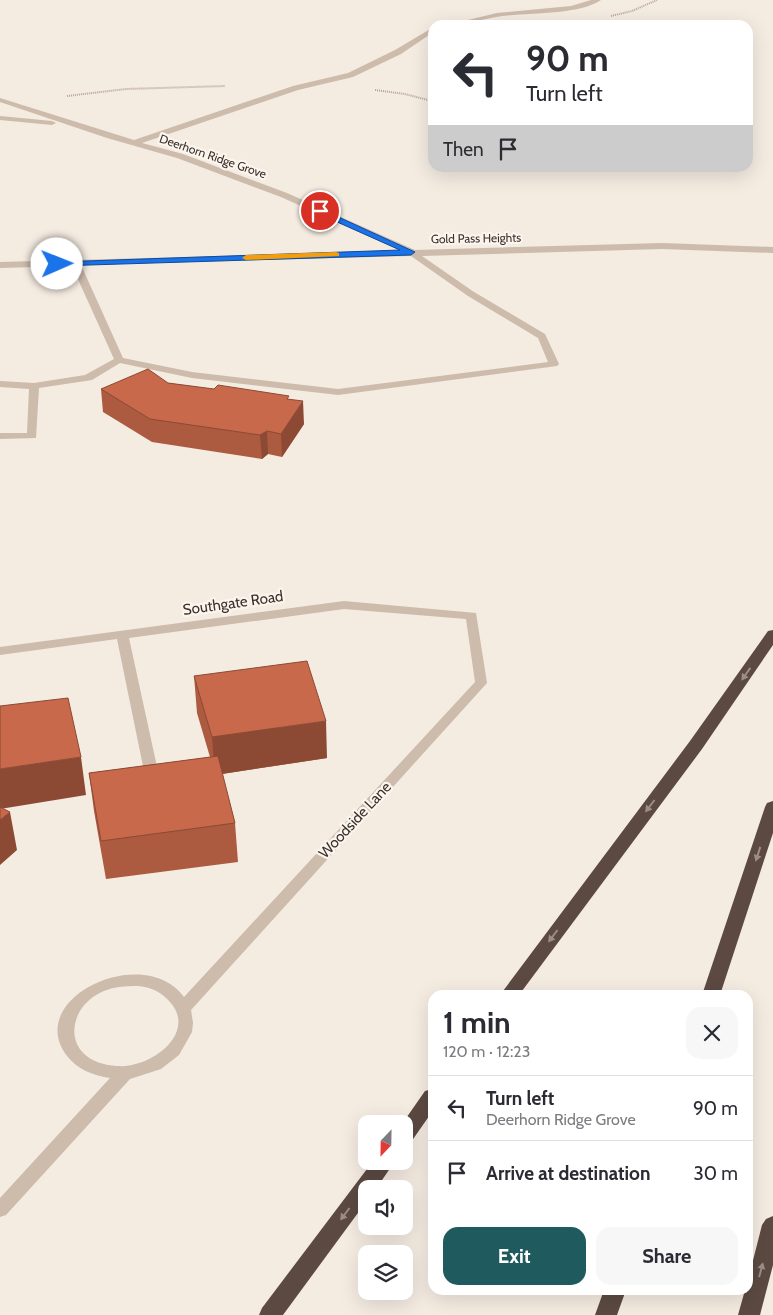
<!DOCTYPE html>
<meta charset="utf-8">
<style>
:root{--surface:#fff;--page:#f7f7f7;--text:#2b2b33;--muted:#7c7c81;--line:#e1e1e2;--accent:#1f5a5e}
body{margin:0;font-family:Cabin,sans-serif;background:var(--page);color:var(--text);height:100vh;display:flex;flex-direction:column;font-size:19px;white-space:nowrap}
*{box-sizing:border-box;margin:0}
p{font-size:16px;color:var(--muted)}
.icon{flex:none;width:28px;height:28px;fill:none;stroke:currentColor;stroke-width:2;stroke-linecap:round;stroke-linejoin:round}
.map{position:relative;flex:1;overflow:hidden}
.sheet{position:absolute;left:428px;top:990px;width:325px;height:305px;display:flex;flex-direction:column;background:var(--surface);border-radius:15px;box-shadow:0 5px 20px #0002}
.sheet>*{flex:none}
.guide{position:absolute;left:428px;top:20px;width:325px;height:152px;border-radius:15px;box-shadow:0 5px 20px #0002;background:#fff;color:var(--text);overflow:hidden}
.needle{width:32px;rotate:202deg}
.tools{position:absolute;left:358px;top:1115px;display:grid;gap:10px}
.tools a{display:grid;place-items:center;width:55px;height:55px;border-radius:10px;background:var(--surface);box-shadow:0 5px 20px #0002;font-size:25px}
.pin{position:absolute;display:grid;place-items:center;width:42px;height:42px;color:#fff;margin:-21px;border:2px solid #fff;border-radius:50%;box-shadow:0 1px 5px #0007}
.me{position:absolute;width:55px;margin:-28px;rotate:89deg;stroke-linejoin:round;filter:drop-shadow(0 0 4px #0008)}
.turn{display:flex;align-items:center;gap:18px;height:105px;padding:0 15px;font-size:22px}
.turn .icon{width:65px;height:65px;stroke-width:2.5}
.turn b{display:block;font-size:35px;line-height:42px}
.then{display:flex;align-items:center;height:48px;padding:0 15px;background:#0003;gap:10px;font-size:19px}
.round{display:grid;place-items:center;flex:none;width:52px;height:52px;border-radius:15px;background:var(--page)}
.summary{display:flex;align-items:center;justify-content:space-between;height:85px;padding:0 15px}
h1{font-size:30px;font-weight:700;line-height:38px}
.action{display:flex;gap:10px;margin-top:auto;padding:10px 15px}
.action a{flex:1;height:58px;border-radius:15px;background:var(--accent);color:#fff;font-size:20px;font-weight:700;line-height:58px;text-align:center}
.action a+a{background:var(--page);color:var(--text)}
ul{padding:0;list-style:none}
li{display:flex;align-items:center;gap:15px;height:65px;padding:0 15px;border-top:1px solid var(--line)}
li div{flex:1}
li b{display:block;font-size:19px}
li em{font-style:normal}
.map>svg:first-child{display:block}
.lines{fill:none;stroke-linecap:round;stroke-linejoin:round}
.path{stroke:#b9a596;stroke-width:2;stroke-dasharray:1 1;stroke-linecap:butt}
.minor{fill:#cdbbac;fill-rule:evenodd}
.highway{fill:#5c4a42;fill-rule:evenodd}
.wall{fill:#ac5a40}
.shaded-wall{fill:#8c4a34}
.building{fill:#c8694b;stroke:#8c4a34}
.oneway{fill:#9c8e87}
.route{fill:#1a73e8;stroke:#114b97}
.slow{fill:#f59e0b}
.labels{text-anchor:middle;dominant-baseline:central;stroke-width:4.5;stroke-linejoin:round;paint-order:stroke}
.far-street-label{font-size:12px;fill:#3b302b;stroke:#fbf5ee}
.street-label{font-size:15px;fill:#3b302b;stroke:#fbf5ee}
</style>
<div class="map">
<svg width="773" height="1315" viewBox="0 0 773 1315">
<rect width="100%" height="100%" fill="#f4ebe1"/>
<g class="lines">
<!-- path -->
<path class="path" d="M611,16L632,11L657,0
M375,90L405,94L432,101
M67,96L126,89L225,86"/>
<!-- minor -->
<path class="minor" d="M591,0H601C577,16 525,12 496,17C479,20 464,25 447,25L497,13L571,6Z
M432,28V33L401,54L353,77L298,90L142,143L183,154L287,193L415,250L662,243L773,247V253L662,249L422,256L474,292L545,334L559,364L557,366L338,395L192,378L120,363L92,380L39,388L36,438L0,439V433H27L29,389L0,387V381L34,383L85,375L114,359L72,266L0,268V262L401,251L281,197L177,158L107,138L0,102V98L134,140L293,86L348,73L395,50ZM411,256L468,296L538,338L548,362L338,389L192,372L123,358L81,265Z
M0,116L52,121L56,123L52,125L0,120Z
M344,601L476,613L487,683L191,1010L193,1023L192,1032L179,1055L161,1069L130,1079L6,1215L0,1217V1198L110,1078C94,1076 77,1069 67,1056C23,998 144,942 184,997L475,682L466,619L344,609L129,638L159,776L157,779H147L145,776L117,639L0,655V647ZM138,986C149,987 158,990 166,998C202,1030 152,1069 117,1066C54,1062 66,994 119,987C125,986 132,986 138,986Z"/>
<!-- highway -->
<path class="highway" d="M773,630V645L702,749L519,995H500L690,741L768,631Z
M773,801V833L720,995H702L765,807L767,803Z
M432,1089V1112L411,1142L404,1144V1124H402L425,1091Z
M373,1161H395L376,1189H366V1202L283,1315H259L262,1308Z
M773,1216V1265L760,1315H738L745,1290H748V1280L762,1225L766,1219Z
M604,1290H626L617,1315H595Z"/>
</g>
<!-- wall -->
<path class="wall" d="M168,383L289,399L304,424L282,457L268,454L262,459L152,442L103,412L101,389Z
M194,676L327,758L222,774L235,823L238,862L106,879L94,811L89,773L210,757L197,713Z"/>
<!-- shaded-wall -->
<path class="shaded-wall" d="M303,401L304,424L282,457L281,434Z
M267,431L268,454L262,459L260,435Z
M326,721L327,758L215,775L212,737Z
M81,757L86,795L0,809V769Z
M10,812L17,850L0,865V820Z"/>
<!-- building -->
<path class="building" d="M148,369L168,383L214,389L218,385L289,396L287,399L303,401L281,434L267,431L260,435L150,419L101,389Z
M307,661L326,721L212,737L194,676Z
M68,698L81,757L0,769V706Z
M218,756L235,823L101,841L89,773Z
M0,807L10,812L0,820Z"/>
<!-- one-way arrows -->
<defs><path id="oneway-solid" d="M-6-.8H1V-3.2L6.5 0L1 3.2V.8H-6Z" transform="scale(1.25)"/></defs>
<g class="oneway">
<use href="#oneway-solid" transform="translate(746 674) rotate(125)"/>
<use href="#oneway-solid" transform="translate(650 806) rotate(127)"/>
<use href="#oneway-solid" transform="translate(758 854) rotate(108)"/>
<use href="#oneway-solid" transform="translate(553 936) rotate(127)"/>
<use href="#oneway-solid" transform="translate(345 1214) rotate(127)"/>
<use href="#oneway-solid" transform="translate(761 1270) rotate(-75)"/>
</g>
<!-- route -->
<path class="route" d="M317,210H323L415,252L411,255L57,266L53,264L57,262L400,250L317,213Z"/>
<!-- slow -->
<path class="slow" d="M336,252L339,253V256L246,260L242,258L246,255Z"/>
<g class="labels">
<!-- far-street labels -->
<g class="far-street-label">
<text transform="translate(213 156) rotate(19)">Deerhorn Ridge Grove</text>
<text transform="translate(476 238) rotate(-1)">Gold Pass Heights</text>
</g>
<!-- street labels -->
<g class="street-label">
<text transform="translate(233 603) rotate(-8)">Southgate Road</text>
<text transform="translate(355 820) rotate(-47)">Woodside Lane</text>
</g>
</g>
</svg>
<div class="tools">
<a><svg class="needle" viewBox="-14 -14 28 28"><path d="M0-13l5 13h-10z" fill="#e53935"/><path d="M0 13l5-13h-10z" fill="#7c7c81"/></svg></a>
<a><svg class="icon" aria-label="sound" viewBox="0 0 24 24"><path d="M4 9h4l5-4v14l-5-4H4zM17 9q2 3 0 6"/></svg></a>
<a><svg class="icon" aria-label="layers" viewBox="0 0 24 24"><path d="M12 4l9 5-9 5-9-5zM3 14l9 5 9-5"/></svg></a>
</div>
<div class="pin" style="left:320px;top:211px;background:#d93025"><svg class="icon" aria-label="arrive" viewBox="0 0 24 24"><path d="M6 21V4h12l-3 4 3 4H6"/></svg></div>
<svg class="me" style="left:57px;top:264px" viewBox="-20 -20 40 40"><circle r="19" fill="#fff"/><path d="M0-13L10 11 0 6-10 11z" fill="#1a73e8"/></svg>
<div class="guide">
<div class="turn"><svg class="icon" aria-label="left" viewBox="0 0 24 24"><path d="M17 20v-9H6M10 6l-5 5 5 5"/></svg><div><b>90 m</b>Turn left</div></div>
<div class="then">Then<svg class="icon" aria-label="arrive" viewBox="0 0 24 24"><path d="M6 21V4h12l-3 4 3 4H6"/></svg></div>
</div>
<section class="sheet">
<div class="summary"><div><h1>1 min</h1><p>120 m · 12:23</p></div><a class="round"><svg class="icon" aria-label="close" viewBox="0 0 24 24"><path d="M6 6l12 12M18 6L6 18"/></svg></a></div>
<ul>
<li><svg class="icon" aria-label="left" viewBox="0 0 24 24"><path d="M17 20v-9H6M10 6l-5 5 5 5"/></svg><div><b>Turn left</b><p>Deerhorn Ridge Grove</p></div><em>90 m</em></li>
<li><svg class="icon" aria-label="arrive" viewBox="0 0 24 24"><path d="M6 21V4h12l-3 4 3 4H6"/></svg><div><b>Arrive at destination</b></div><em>30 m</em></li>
</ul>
<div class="action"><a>Exit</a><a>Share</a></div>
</section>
</div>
